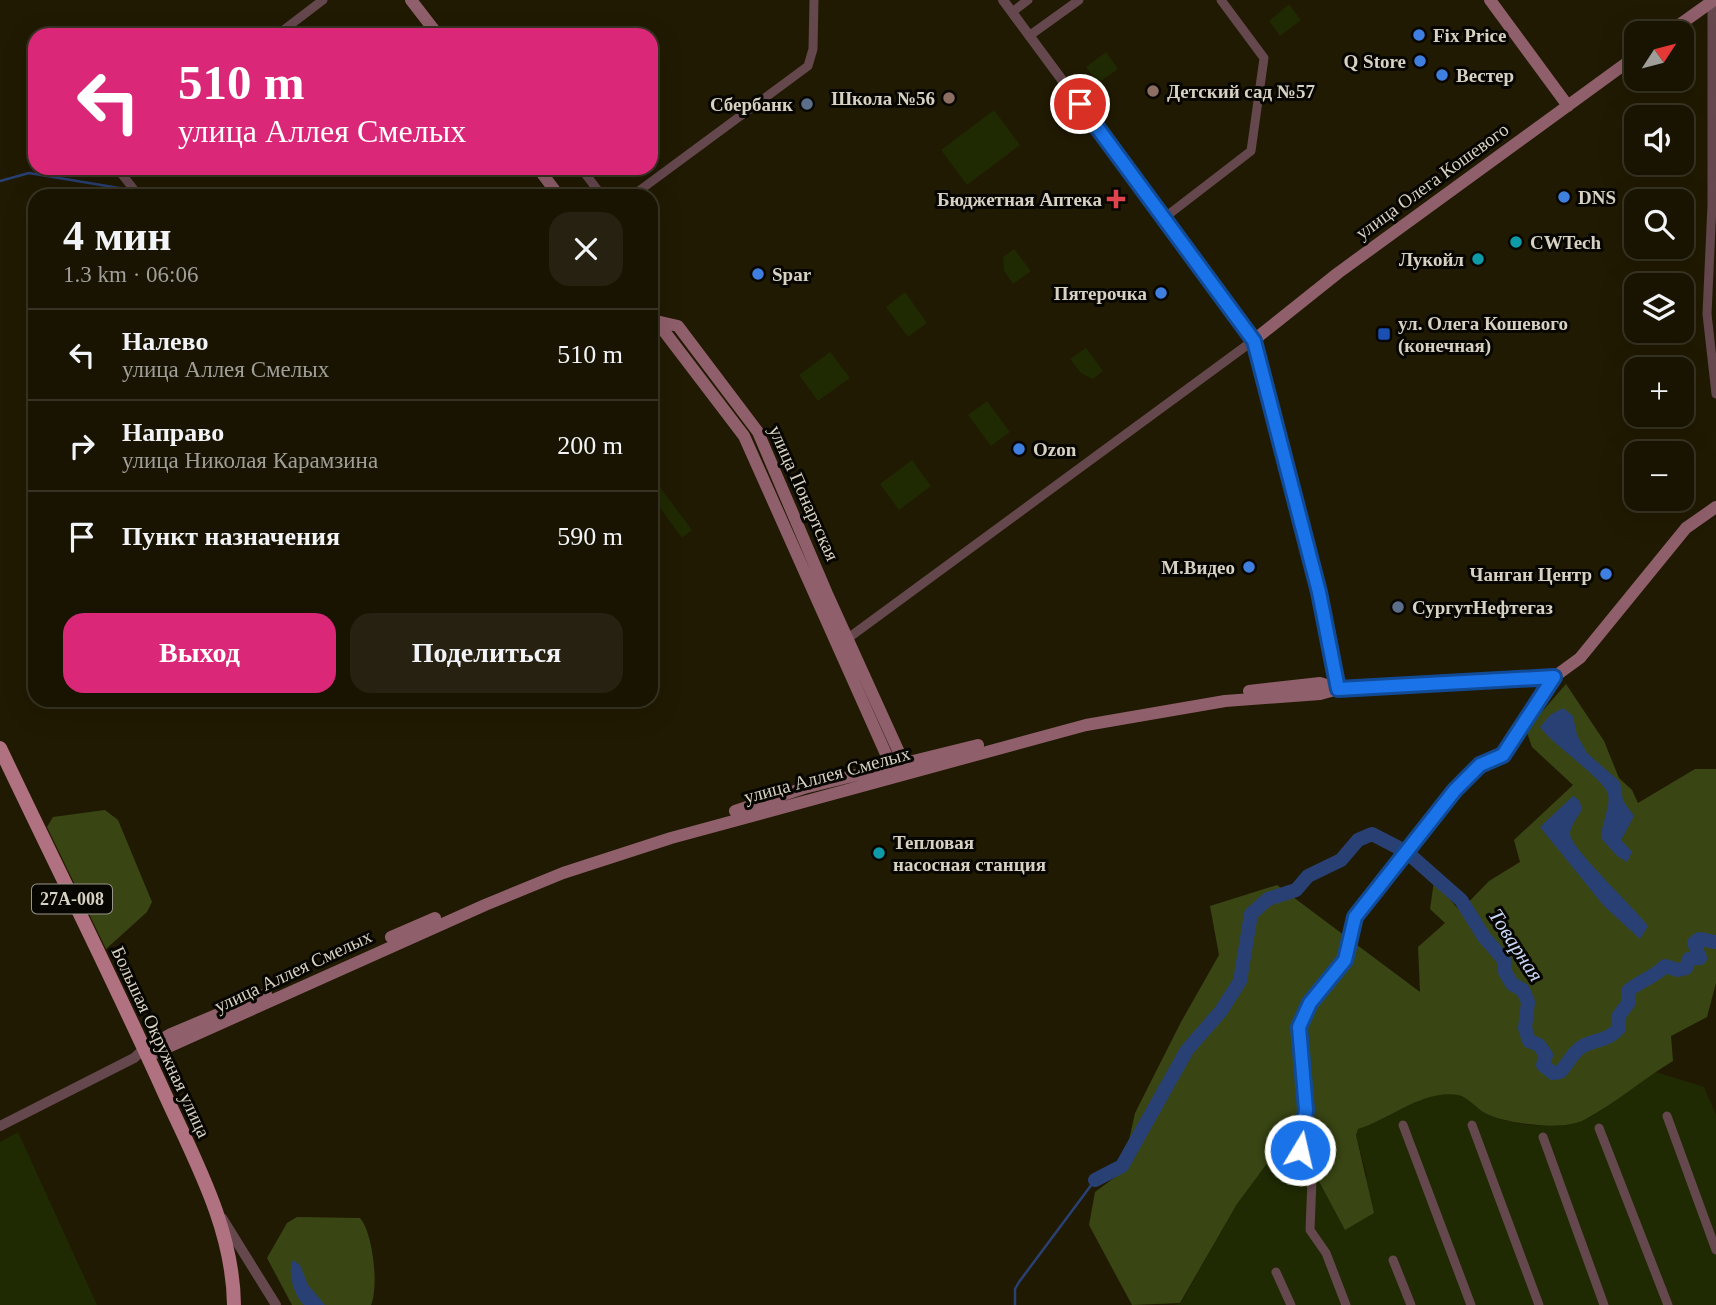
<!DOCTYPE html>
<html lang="ru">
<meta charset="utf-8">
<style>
:root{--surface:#191402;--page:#262111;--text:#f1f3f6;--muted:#9f9e99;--line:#373324;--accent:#db2777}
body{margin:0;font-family:Georgia,serif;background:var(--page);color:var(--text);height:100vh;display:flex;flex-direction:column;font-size:26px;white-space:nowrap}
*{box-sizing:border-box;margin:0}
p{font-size:23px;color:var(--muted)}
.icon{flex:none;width:38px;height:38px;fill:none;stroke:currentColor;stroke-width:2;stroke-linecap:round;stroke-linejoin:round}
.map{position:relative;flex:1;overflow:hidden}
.sheet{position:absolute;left:28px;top:189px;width:630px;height:518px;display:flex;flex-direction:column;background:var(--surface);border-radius:21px;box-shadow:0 7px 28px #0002,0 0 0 2px var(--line)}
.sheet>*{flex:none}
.hud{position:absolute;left:28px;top:28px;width:630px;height:147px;border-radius:21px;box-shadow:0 7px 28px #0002,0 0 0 2px var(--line);background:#db2777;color:#fff;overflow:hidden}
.needle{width:46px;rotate:54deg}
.fabs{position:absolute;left:1624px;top:21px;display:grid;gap:14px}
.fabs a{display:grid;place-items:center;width:70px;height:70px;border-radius:14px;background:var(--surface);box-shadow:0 7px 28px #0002,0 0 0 2px var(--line);font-size:35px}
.pin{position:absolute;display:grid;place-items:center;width:60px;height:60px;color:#fff;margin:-30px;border:4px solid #fff;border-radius:50%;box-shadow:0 2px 7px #0007}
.me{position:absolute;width:77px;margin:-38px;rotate:9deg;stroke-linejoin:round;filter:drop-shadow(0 0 5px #0008)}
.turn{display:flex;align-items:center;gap:24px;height:147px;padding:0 35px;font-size:32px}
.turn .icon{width:91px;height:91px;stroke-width:2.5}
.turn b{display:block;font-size:49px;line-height:60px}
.round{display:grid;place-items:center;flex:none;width:74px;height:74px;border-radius:21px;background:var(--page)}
.summary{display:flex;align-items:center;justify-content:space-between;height:119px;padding:0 35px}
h1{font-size:42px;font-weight:700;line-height:52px}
.button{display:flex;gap:14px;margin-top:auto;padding:14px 35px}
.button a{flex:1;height:80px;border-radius:21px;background:var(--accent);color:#fff;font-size:28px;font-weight:700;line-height:80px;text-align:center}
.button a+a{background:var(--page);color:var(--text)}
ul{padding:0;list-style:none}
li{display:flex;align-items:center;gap:21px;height:91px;padding:0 35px;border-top:2px solid var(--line)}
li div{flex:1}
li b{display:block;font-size:26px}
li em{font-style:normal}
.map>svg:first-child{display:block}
.green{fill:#1f2902}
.forest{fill:#394613}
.water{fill:#294075}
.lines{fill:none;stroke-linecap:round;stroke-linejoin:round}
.stream{stroke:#294075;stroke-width:2.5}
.river{stroke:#294075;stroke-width:14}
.minor{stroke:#65474e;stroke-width:9}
.tertiary{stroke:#65474e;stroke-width:10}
.secondary{stroke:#8f5f6b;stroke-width:12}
.primary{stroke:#b07281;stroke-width:14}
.route-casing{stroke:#114b97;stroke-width:18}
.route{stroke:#1a73e8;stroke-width:12}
.shop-dot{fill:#3f7fe0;stroke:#080601;stroke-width:2.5}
.education-dot{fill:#8d6e63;stroke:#080601;stroke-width:2.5}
.service-dot{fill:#5c6f8a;stroke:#080601;stroke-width:2.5}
.health-dot{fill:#e0444e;stroke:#080601;stroke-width:2.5}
.culture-dot{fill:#0f9aa8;stroke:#080601;stroke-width:2.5}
.transit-dot{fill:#1a4fb4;stroke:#080601;stroke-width:2.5}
.labels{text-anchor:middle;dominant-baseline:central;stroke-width:6;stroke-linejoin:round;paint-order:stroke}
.shield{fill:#080601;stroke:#989489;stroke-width:2}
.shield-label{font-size:18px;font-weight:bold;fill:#d6d1c3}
.poi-label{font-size:19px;font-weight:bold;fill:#d6d1c3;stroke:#080601;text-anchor:start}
.street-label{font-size:19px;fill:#d6d1c3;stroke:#080601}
.water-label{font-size:21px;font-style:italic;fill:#c7d8f9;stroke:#080601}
</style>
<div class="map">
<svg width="1716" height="1305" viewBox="0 0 1716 1305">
<rect width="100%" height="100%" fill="#211a02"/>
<!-- green -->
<path class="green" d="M1289,4L1301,20L1280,36L1269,21Z
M1106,52L1118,69L1098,83L1086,67Z
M994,110L1020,145L967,185L941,150Z
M1014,249L1031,271L1013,284L1004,271L1003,257Z
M905,292L927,323L908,337L886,307Z
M1086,348L1103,371L1093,379L1081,373L1070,359Z
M830,352L850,378L818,401L799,375Z
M987,401L1010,432L991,446L968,415Z
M912,460L931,486L899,510L880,484Z
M651,475L692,530L682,538L651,496Z
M1656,1072L1704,1087L1716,1115V1305H1174L1181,1303L1237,1204L1271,1157H1306L1346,1230L1367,1176L1356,1135L1358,1129C1389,1120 1424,1088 1458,1095C1469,1097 1479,1111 1489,1115C1516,1126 1552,1129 1579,1122C1597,1117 1638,1083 1656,1072Z
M18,1132L97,1305H0V1142Z"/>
<!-- forest -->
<path class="forest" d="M1566,684L1604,741L1619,778L1632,790L1638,803L1695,769H1716V983L1707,1017L1671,1036L1673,1061C1643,1079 1615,1104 1584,1120C1562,1131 1511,1124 1489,1115C1478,1111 1469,1097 1458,1095C1423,1089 1389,1120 1358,1129L1356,1135L1374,1213L1345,1230L1306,1157L1271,1158L1237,1204L1180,1303L1132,1305L1089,1225L1095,1192L1122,1172L1135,1113L1181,1022L1219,955L1210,906L1277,885L1420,992L1418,947L1445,923L1430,909L1434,881L1460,911L1489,881L1520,862L1514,840L1573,785L1532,747L1526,730Z
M105,810L118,820L152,902L147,912L106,949L47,827L53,817Z
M297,1217L360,1218C373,1233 379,1286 371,1305H292L267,1258L287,1223Z"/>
<!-- water -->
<path class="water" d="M1563,708L1573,716L1577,735L1587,753L1620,782L1623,801L1634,816L1621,840L1632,852L1627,862L1617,856L1601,838C1601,824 1611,807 1608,794C1604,779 1554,746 1540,727L1550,715Z
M1573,796L1579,800L1582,809C1578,817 1570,826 1570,834C1571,849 1635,908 1648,926L1640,939L1604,906L1540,827Z
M293,1260L300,1265L308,1285L325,1305H304C294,1295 287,1273 293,1260Z"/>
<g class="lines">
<!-- stream -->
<path class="stream" d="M0,181L29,173L131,190
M137,191L170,196
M1015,1305V1289L1019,1282L1095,1180"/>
<!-- river -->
<path class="river" d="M1410,855L1461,900L1484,937L1504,960L1505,972L1512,984L1523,990L1528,1002L1525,1028L1529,1041L1539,1045L1546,1055L1543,1065L1553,1073L1560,1072C1568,1064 1573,1051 1583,1046C1596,1039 1608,1041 1619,1028L1618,1017L1629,1002L1628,991C1640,981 1653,978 1665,966L1678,970L1686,968L1689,959L1700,958L1694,943L1699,939L1716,942
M1095,1180L1122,1166L1187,1050L1221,1011L1240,981L1251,914L1268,899L1296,890L1308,876L1341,860L1358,840L1372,834L1401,849"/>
<!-- minor -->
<path class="minor" d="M1712,1V205L1707,314L1716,394
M1012,12L1028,0
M277,35L323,0
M1029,36L1079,0
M117,168L139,196
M581,168L602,196
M632,196L808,66L813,49L814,0
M1164,218L1251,151L1264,58L1221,0
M847,639L1254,340
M1667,1116L1716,1250
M1403,1125L1471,1305
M1472,1125L1539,1305
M1599,1128L1668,1305
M1543,1137L1604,1305
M1393,1260L1411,1305
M1276,1272L1291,1305
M1346,1305L1326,1253L1310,1230L1312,1179L1300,1150L1306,1110L1299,1027L1310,1003L1345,960L1355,917L1455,790L1480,765L1503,755L1554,677"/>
<!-- tertiary -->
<path class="tertiary" d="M1003,0L1254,340
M0,1126L134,1058L144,1049
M222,1218L276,1305"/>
<!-- secondary -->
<path class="secondary" d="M411,0L438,35
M1490,0L1568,106
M1668,33L1714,0
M538,168L559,196
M651,314L744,436L894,772
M656,321L678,326L758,432L828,596L907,770
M1338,689L1319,592L1254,340L1338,273L1636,56
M1249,691L1320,683L1338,689
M735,811L804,788L978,745
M391,937L435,918
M144,1049L171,1034L266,994
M148,1056L485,905L563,873L671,838L1086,725L1225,701L1320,694L1338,689L1554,677L1580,658L1686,528L1716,507"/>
<!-- primary -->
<path class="primary" d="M0,748C54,862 111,975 163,1090C194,1159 233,1227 234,1305"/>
</g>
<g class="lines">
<defs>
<path id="route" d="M1080,104L1254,341L1319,592L1338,689L1554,677L1503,755L1480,765L1455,790L1355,917L1345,960L1310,1003L1299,1027L1306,1110L1300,1150"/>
</defs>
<!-- route casing -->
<use href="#route" class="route-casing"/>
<!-- route -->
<use href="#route" class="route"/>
</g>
<!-- markers -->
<g class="shop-dot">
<circle cx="1419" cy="35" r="7"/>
<circle cx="1420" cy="61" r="7"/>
<circle cx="1442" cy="75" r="7"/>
<circle cx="1564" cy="197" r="7"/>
<circle cx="758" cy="274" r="7"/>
<circle cx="1161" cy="293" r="7"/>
<circle cx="1019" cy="449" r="7"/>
<circle cx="1249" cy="567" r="7"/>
<circle cx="1606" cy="574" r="7"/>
</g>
<g class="education-dot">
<circle cx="1153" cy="91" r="7"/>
<circle cx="949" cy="98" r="7"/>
</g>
<g class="service-dot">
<circle cx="807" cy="104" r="7"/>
<circle cx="1398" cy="607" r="7"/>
</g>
<path class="health-dot" d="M1112.5 188.5h7v7h7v7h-7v7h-7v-7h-7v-7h7z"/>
<g class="culture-dot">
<circle cx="1516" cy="242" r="7"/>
<circle cx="1478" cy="259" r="7"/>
<circle cx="879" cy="853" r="7"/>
</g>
<rect class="transit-dot" x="1377" y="327" width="14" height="14" rx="3.5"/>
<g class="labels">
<!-- shield labels -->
<rect class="shield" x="32" y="884.5" width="80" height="29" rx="5"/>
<g class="shield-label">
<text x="72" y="899">27А-008</text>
</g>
<!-- poi labels -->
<g class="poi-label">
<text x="1433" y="35">Fix Price</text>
<text x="1406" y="61" text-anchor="end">Q Store</text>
<text x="1456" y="75">Вестер</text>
<text x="1167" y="91">Детский сад №57</text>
<text x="935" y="98" text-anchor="end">Школа №56</text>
<text x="793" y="104" text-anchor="end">Сбербанк</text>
<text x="1578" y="197">DNS</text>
<text x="1102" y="199" text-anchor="end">Бюджетная Аптека</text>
<text x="1530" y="242">CWTech</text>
<text x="1464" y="259" text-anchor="end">Лукойл</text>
<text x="772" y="274">Spar</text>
<text x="1147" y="293" text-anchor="end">Пятерочка</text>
<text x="1398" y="323">ул. Олега Кошевого<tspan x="1398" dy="22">(конечная)</tspan></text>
<text x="1033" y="449">Ozon</text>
<text x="1235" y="567" text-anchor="end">M.Видео</text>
<text x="1592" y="574" text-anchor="end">Чанган Центр</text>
<text x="1412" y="607">СургутНефтегаз</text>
<text x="893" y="842">Тепловая<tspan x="893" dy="22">насосная станция</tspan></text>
</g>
<!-- street labels -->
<g class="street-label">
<text transform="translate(1432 181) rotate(-36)">улица Олега Кошевого</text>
<text transform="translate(804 493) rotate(66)">улица Понартская</text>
<text transform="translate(827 775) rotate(-15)">улица Аллея Смелых</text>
<text transform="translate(293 971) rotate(-25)">улица Аллея Смелых</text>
<text transform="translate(161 1042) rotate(65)">Большая Окружная улица</text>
</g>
<!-- water labels -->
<g class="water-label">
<text transform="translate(1516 945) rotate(57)">Товарная</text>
</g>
</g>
</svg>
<div class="fabs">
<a><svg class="needle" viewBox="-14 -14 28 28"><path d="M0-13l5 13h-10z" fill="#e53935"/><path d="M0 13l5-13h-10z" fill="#9f9e99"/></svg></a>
<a><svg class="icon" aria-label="sound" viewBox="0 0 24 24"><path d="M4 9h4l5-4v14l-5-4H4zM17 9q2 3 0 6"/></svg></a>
<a><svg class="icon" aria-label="search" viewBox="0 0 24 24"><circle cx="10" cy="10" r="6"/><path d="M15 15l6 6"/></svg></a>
<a><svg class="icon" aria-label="layers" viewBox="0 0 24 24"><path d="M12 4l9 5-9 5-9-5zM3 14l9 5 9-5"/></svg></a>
<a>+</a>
<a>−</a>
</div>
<div class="pin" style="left:1080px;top:104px;background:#d93025"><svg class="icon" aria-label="arrive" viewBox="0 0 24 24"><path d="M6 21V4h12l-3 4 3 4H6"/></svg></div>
<svg class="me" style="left:1300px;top:1150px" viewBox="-20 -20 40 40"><circle r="17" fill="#1a73e8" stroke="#fff" stroke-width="3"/><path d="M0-11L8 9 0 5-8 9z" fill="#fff"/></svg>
<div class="hud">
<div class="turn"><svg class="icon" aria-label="left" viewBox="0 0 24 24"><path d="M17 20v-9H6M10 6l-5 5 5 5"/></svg><div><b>510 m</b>улица Аллея Смелых</div></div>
</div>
<section class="sheet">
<div class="summary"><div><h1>4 мин</h1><p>1.3 km · 06:06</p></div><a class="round"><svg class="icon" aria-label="close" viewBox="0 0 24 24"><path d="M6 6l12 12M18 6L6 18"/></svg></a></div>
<ul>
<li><svg class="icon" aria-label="left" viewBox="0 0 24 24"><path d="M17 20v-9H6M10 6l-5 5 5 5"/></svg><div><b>Налево</b><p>улица Аллея Смелых</p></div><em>510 m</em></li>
<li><svg class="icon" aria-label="right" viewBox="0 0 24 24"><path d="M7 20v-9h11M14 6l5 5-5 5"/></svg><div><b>Направо</b><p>улица Николая Карамзина</p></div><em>200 m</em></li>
<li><svg class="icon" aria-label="arrive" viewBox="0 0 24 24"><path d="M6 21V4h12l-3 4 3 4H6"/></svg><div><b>Пункт назначения</b></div><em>590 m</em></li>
</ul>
<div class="button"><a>Выход</a><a>Поделиться</a></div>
</section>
</div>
